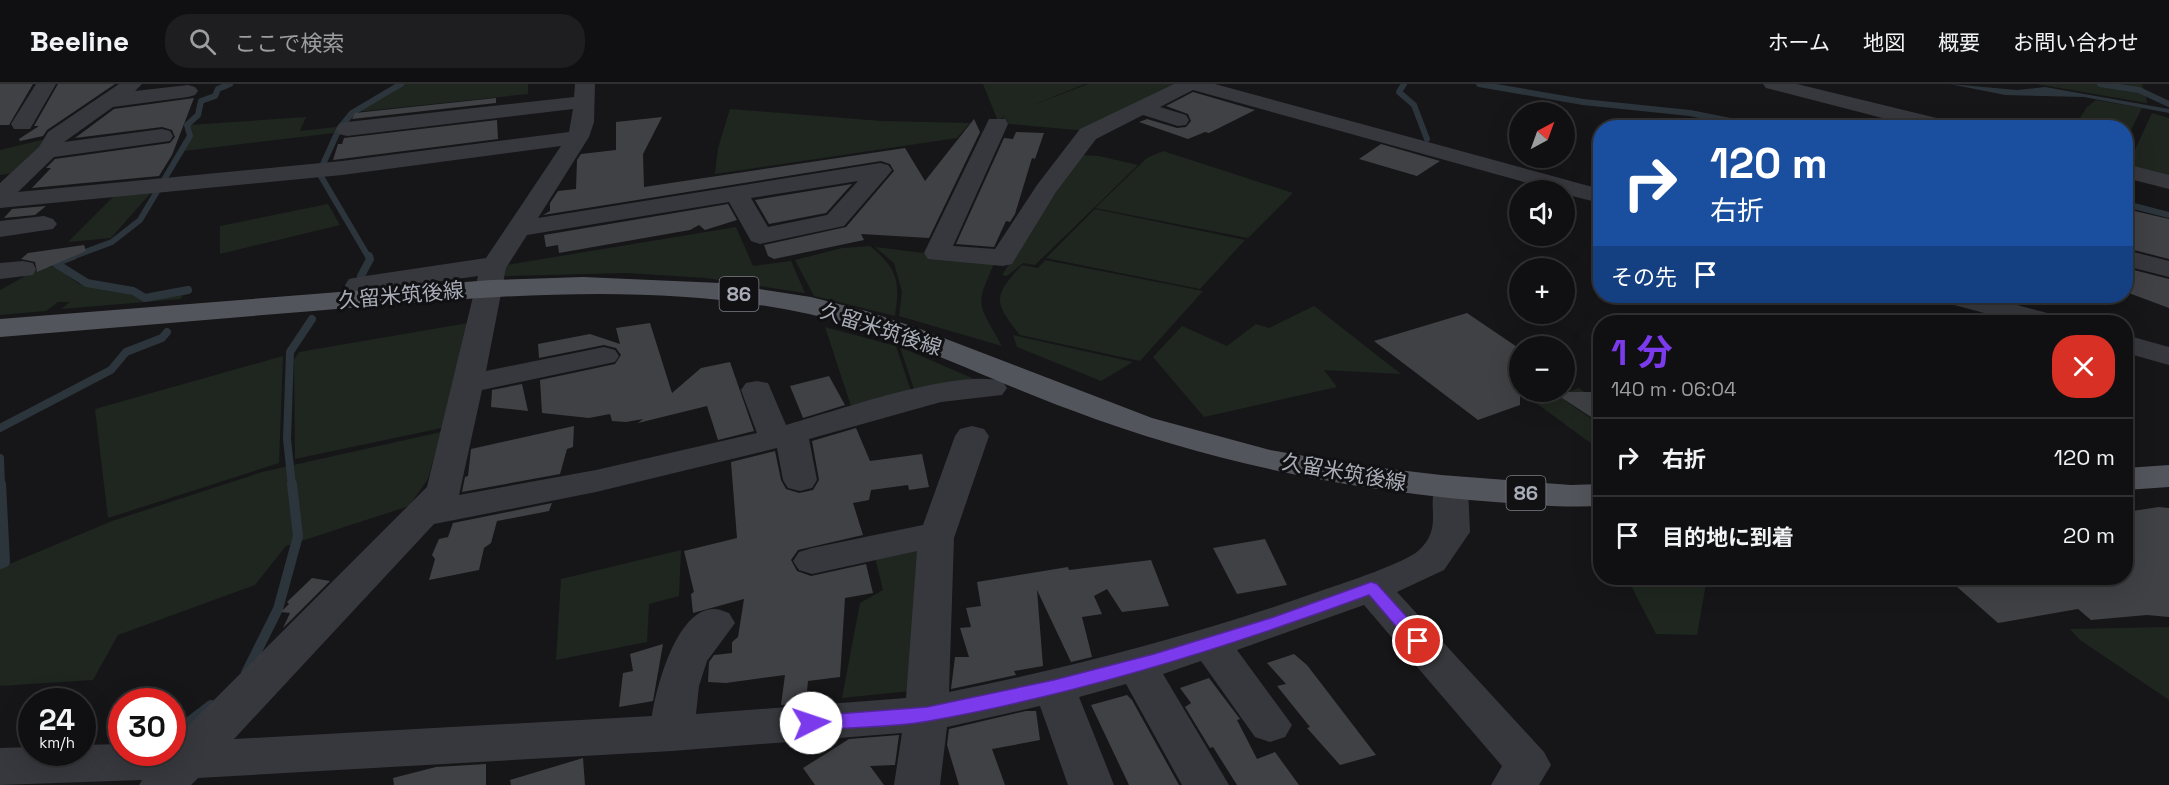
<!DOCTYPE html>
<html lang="ja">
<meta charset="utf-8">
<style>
:root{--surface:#101012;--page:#1e1e20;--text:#f1f3f6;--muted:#9c9d9f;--line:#303032;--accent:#7c3aed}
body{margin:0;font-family:"Space Grotesk","Noto Sans JP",sans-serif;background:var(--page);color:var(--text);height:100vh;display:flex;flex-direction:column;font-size:22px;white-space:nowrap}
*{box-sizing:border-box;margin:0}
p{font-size:20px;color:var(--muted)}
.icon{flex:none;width:33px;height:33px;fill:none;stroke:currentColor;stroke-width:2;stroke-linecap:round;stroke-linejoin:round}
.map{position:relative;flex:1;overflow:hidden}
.drawer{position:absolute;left:1593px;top:231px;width:540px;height:270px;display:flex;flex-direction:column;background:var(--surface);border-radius:24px;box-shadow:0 6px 24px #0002,0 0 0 2px var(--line)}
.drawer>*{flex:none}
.top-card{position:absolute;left:1593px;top:36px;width:540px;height:183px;border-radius:24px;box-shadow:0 6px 24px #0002,0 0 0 2px var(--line);background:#1a4fa0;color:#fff;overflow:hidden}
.needle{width:39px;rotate:41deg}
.fabs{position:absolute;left:1509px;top:18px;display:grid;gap:12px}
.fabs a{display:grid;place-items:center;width:66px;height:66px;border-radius:50%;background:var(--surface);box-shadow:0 6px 24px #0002,0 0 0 2px var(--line);font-size:30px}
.speed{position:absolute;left:18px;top:604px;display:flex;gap:12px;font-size:30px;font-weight:700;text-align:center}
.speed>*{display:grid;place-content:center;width:78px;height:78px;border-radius:50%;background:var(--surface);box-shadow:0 6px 24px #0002,0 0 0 2px var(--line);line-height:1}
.speed small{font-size:15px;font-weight:400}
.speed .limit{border:9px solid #d22;background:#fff;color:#111}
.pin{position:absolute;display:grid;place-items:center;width:51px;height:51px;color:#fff;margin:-26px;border:3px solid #fff;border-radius:50%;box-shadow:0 2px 6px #0007}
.me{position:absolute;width:66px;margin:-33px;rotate:86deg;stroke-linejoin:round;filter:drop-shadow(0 0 4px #0008)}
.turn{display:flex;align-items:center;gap:21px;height:126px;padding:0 18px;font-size:27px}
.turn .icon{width:78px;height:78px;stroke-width:2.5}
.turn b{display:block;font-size:42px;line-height:51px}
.then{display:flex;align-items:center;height:57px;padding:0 18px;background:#0003;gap:12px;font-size:22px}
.round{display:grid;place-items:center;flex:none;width:63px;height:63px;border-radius:24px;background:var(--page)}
.overview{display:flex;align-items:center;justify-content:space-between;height:102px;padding:0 18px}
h1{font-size:36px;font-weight:700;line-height:45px;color:var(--accent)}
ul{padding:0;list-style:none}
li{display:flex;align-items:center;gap:18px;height:78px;padding:0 18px;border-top:2px solid var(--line)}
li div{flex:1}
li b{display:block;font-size:22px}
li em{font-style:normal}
header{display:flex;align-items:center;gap:36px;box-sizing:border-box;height:84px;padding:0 30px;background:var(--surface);border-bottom:2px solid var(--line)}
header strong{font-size:28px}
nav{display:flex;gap:33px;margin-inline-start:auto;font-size:21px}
.search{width:420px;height:54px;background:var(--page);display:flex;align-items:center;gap:15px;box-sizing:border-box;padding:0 21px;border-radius:24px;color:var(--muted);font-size:22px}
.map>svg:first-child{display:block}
.green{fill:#1e261f}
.water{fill:#2c353c}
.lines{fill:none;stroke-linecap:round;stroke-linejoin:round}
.stream-far2{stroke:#2c353c;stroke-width:6}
.stream-far1{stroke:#2c353c;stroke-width:8}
.stream{stroke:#2c353c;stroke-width:10}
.building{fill:#404145}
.minor{fill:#37383d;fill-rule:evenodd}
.major{fill:#53555c;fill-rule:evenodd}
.route{fill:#7c3aed;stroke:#51269a;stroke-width:1.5}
.labels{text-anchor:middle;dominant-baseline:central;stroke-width:6;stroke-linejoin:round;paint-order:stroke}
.shield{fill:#111113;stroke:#7b7e86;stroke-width:1.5}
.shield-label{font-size:20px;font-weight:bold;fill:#a8adb8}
.street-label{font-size:21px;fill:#a8adb8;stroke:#111113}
</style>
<header>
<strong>Beeline</strong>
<div class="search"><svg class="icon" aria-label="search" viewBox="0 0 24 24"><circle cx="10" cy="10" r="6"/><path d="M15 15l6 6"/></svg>ここで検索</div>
<nav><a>ホーム</a><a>地図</a><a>概要</a><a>お問い合わせ</a></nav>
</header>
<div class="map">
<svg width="2169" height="701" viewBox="0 0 2169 701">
<rect width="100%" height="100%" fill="#161618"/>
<!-- green -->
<path class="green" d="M404,0H528V10L356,28Z
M983,0H1085L1025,24L1088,0H1182L1087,47L999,39L1006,31L998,37Z
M2036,0H2142L2144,7L2137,6L2146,11L2147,19Z
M2096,16L2142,24L2126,56V44L2074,43L2087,23Z
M730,25L882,37L970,39L957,54L715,90L718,64Z
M2152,29L2169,34V95L2126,85Z
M306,33L300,47L336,43L334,49L184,67L192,53L189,41Z
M50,54L19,88L0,91V66Z
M1163,67L1293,109L1248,154L1095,124L1147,74Z
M1080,71L1099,72L1138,81L1035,181L1023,179L1007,192L1002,191Z
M155,104L111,154L68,158L119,107Z
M328,120L340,141L220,170V142Z
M1095,125L1245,156L1200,205L1046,174Z
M736,143L753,182L791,177L805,209L706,194L627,189L505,192L506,181Z
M870,162C898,185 900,197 895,232L814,212L795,176L842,164Z
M875,163L995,178C974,224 978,218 1002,262L899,232L902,208L894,179Z
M1045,176L1203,207L1140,277L1020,251C993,218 993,212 1022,181L1038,184Z
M45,181L57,184L79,200L126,209L143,216L184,208L181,215L61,225L70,218H58L46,227L0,231V206Z
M1314,222L1401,290L1324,286L1337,303L1204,333L1153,273L1182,242L1227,262L1256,240L1269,244Z
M468,239L442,344L295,375L294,276L299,268Z
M825,243L896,262L912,310L853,328Z
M1013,251L1133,278L1101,297L1017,263Z
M900,263L986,300L915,308Z
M283,272L279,379L108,434L95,325Z
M1579,304L1586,309L1566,317L1599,340L1595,344L1600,347V366L1536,319Z
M441,348L428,395L409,422L286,462L255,501L118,551L93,596L0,602V484L112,437L262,388Z
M925,457L919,606L842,614L860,519L883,506L874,469Z
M681,466L679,512L649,520L647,558L556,576L561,495Z
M1627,494H1707L1697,551L1656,550Z
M2169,543V616L2080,556L2070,545Z"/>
<!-- water -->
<path class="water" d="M1950,0L2017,6L2045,3L2169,25V29L2084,13L2005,11Z"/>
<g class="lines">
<!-- stream-far2 -->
<path class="stream-far2" d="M1404,0L1399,8L1414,21L1427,55
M1479,0L1583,18L1690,29L1765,44
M2100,0L2139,6L2169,20
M2126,120L2169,131
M69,174L112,158L140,136L190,52L187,41L198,31L201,17L215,12L218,5L230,0
M369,174L319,89L339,45L352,29L401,0"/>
<!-- stream-far1 -->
<path class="stream-far1" d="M73,172L55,179L87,199L133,207L145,214L188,206
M361,192L370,175L369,172
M0,344L111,286L126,268L162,254L167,248
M0,374L1,402
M292,402L287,355L290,268L312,235"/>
<!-- stream -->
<path class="stream" d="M0,480L5,478L1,400
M246,589L278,525L298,452L292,400
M185,653L181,644L211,621"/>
</g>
<!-- building -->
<path class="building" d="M0,0H33L9,41H0Z
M58,0H115L47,46L43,52L20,57L19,55L39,42H34Z
M1193,8L1255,26L1209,49L1205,48L1188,55L1139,38L1147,35L1177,44L1186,43L1191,37L1188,30L1166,22Z
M194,14L172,71L159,92L32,104L51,84H46L55,75L170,59L175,53L172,46L162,43L75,54L114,25Z
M496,14V19L352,35L355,29Z
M662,33L643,70L644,103L905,64L925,97L974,35L980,48L929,154L861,150L864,156L774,175L768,172L764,161L846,143L894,87L890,80L881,77L543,131L550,127V119L558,107L576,105L577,76L581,70L616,66V38Z
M497,36L498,55L333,76L338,60H342L344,54Z
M1016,48L1044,49L1035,75L1032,74L1015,130L1010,138L1006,137L994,163L956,160L1004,54L1013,55Z
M1381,60L1440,77L1417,92L1359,75Z
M852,100L826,129L769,140L755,116Z
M728,120L737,136L705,146L699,141L690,146L559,169L558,161L546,163L544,151Z
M46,122L35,131L4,134L12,125Z
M2126,125L2169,135V175L2126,164Z
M84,161L86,167L37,188L35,178L21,175L28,169Z
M2126,184L2169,195V224L2126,208Z
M1467,229L1520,265V321L1478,336L1374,257Z
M650,239L672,309L701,284L730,278L754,347L718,356L707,322L638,339L643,335L626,338L612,337L610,330L589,334L542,329L540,296L615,280L621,271L616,264L604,261L539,274L538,260L590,250L620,260L616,244Z
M829,292L845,321L803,334L790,302Z
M522,300L528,327L491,323L492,306Z
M1553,308H1600V339Z
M574,342L573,363L567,365L560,390L462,408L465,393L468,392L471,365Z
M856,344L870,377L922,370L929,403L909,406L908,401L871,406L869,416L853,419L863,451L798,466L791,476L797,487L811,492L866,480L873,509L845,514L840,593L808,597L806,619L781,621L785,591L726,599L708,598L709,578L714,571L732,569V558L738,553L744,515L693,529L691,510L694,508L684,467L737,454L731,378L775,367L781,396L786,405L799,409L813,406L819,396L812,357Z
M552,419L549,427L497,437L491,459L484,464L479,486L429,496L435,475L432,471L439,455L448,453L453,439Z
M2159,423L2169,424V533L2147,531L2091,536L2078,525L1998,539L1947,494H2126V428Z
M1265,455L1287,501L1237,510L1213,464Z
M1151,476L1169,522L1122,528L1107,505L1094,512L1102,530L1082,533L1092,573L1071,578L1037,506L1043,582L1014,587L1016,591L951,605L955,573H969L960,544L971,543L966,524L981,522L977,498L1068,483L1069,486Z
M312,494L330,497L283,544L290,529L281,528L289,520L287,518Z
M663,560L653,617L619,623L623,589L633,587L630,570Z
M1294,570L1307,581L1376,671L1340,681L1307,644L1310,643L1277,602L1286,600L1267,579Z
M1209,594L1240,635L1237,636L1257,675L1275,668L1299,701H1237L1213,663L1210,664L1185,623L1191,619L1180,604Z
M1127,611L1132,616L1179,701H1129L1091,621Z
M1026,627H1036L1040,656L992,665L1005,701H959L947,661L949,645Z
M899,651L895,681L870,682L884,701H815L803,684L849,655Z
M583,674L585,701H511L510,696Z
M486,680V701H394L393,694L436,683Z"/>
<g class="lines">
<!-- minor -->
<path class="minor" d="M36,0H56L30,45H14L11,40Z
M119,0H142L135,7L188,1L195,3L198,7L195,11L188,13L113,23L64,58L162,45L170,47L173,52L170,57L54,73L18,108L342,77L569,48L573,25L347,52L339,50L336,45L339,40L347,38L574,13L575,0H595L594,38L589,53L538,134L880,79L888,81L892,86L888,91L844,142L760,160L751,157L729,118L527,151L506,184L486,287L604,263L615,266L619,272L615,278L482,306L459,411L596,386L757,349L741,306L746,299L757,297L768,299L786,341C837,327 954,285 1002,297L1007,304L1002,311L941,318L809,355L817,396L812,404L800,407L788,404L783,396L777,364L596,408L434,440L234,655L652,632C656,604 677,523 715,525C720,525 725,528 729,529L735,539L707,577L699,602L696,630L906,614L917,467L812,490L799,486L793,477L799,468L812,464L923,441L955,352L960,345L972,342L984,345L989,352L954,454L949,608C1078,582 1202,549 1326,505C1345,499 1406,478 1418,467C1446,442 1423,420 1439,396L1451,393L1463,396L1468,404L1470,448L1444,486L1397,508L1544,668L1551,681L1539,701H1491L1502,682L1364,521L1237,566L1292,641L1285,653L1270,658L1255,653L1201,577L1163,590L1229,701H1182L1126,600L1079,613L1114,701H1068L1040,622L947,643L940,701H894L902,649L672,667L198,694L191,701H139L142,696L0,701V664L32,663V669H82V661L122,660V669H172V658L427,403L478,192L359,209L349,207L345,201L349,195L359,193L486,174L561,62L342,91L0,124V99L39,63L48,48ZM858,97L827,131L768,143L751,114Z
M1174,0H1215L1600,105V119L1564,110V106H1553L1193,6L1160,23L1186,31L1189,36L1186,41L1178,42L1143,31L1096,55L1056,108L1012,180L1003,182L928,175L924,169L989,35H1005L1008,40L953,162L995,165L1037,101L1080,45Z
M1763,0H1797L1957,39L1960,44H1921L1766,4Z
M2126,80L2169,91V105L2126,94Z
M44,132L53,135L57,140L53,145L0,153V137Z
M2126,166L2169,177V193L2126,182Z
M23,177L33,179L36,185L33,191L0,195V179Z
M1939,212H1983L2059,232L2063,238H2018L1943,218Z
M2126,251L2169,263V281L2126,269Z"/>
<!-- major -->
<path class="major" d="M583,193L720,199L811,213L866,227L920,245L1152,334L1270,366L1356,381L1441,391L1571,401L1600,400V422C1557,424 1513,419 1470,416C1332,403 1200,375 1071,326C984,294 900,250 809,230C661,198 509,211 360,223C240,233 120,243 0,253V235L491,196Z
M2169,381V403L2126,406V384Z"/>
</g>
<!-- route -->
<path class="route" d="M1371,498L1377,500L1424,552L1427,557L1424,561H1412L1369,511C1226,564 1079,610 929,637C891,644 850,643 811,646L805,644L802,639L805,634L811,632L927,623L1054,596L1154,570L1274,533Z"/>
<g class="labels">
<!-- shield labels -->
<g class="shield">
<rect x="719.5" y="193" width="39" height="34" rx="4.5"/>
<rect x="1506.5" y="392" width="39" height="34" rx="4.5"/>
</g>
<g class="shield-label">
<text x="739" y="210">86</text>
<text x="1526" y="409">86</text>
</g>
<!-- street labels -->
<g class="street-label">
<text transform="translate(401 211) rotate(-5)">久留米筑後線</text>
<text transform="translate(881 245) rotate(18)">久留米筑後線</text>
<text transform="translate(1344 388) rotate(10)">久留米筑後線</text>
</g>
</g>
</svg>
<div class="fabs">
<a><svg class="needle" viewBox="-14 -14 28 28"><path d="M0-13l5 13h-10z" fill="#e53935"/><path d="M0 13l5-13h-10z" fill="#9c9d9f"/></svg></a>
<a><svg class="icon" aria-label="sound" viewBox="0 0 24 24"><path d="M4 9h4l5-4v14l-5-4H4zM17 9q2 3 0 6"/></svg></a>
<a>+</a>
<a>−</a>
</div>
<div class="speed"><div>24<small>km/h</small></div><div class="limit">30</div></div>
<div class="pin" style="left:1418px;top:557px;background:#d93025"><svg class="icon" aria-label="arrive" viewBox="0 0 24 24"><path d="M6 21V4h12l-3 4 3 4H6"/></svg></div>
<svg class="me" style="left:811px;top:639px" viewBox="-20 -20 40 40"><circle r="19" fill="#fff"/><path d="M0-13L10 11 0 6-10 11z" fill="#7c3aed"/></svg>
<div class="top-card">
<div class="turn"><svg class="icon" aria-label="right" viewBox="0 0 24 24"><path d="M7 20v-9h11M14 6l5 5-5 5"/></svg><div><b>120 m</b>右折</div></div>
<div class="then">その先<svg class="icon" aria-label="arrive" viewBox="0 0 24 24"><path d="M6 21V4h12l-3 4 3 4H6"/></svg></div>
</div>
<section class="drawer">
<div class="overview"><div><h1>1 分</h1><p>140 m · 06:04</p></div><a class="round" style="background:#d93025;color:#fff"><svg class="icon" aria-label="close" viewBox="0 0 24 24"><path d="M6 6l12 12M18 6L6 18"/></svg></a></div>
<ul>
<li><svg class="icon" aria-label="right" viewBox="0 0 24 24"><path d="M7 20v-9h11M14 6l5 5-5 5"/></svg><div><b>右折</b></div><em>120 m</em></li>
<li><svg class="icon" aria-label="arrive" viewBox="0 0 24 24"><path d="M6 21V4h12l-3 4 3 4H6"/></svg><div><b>目的地に到着</b></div><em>20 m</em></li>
</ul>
</section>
</div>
